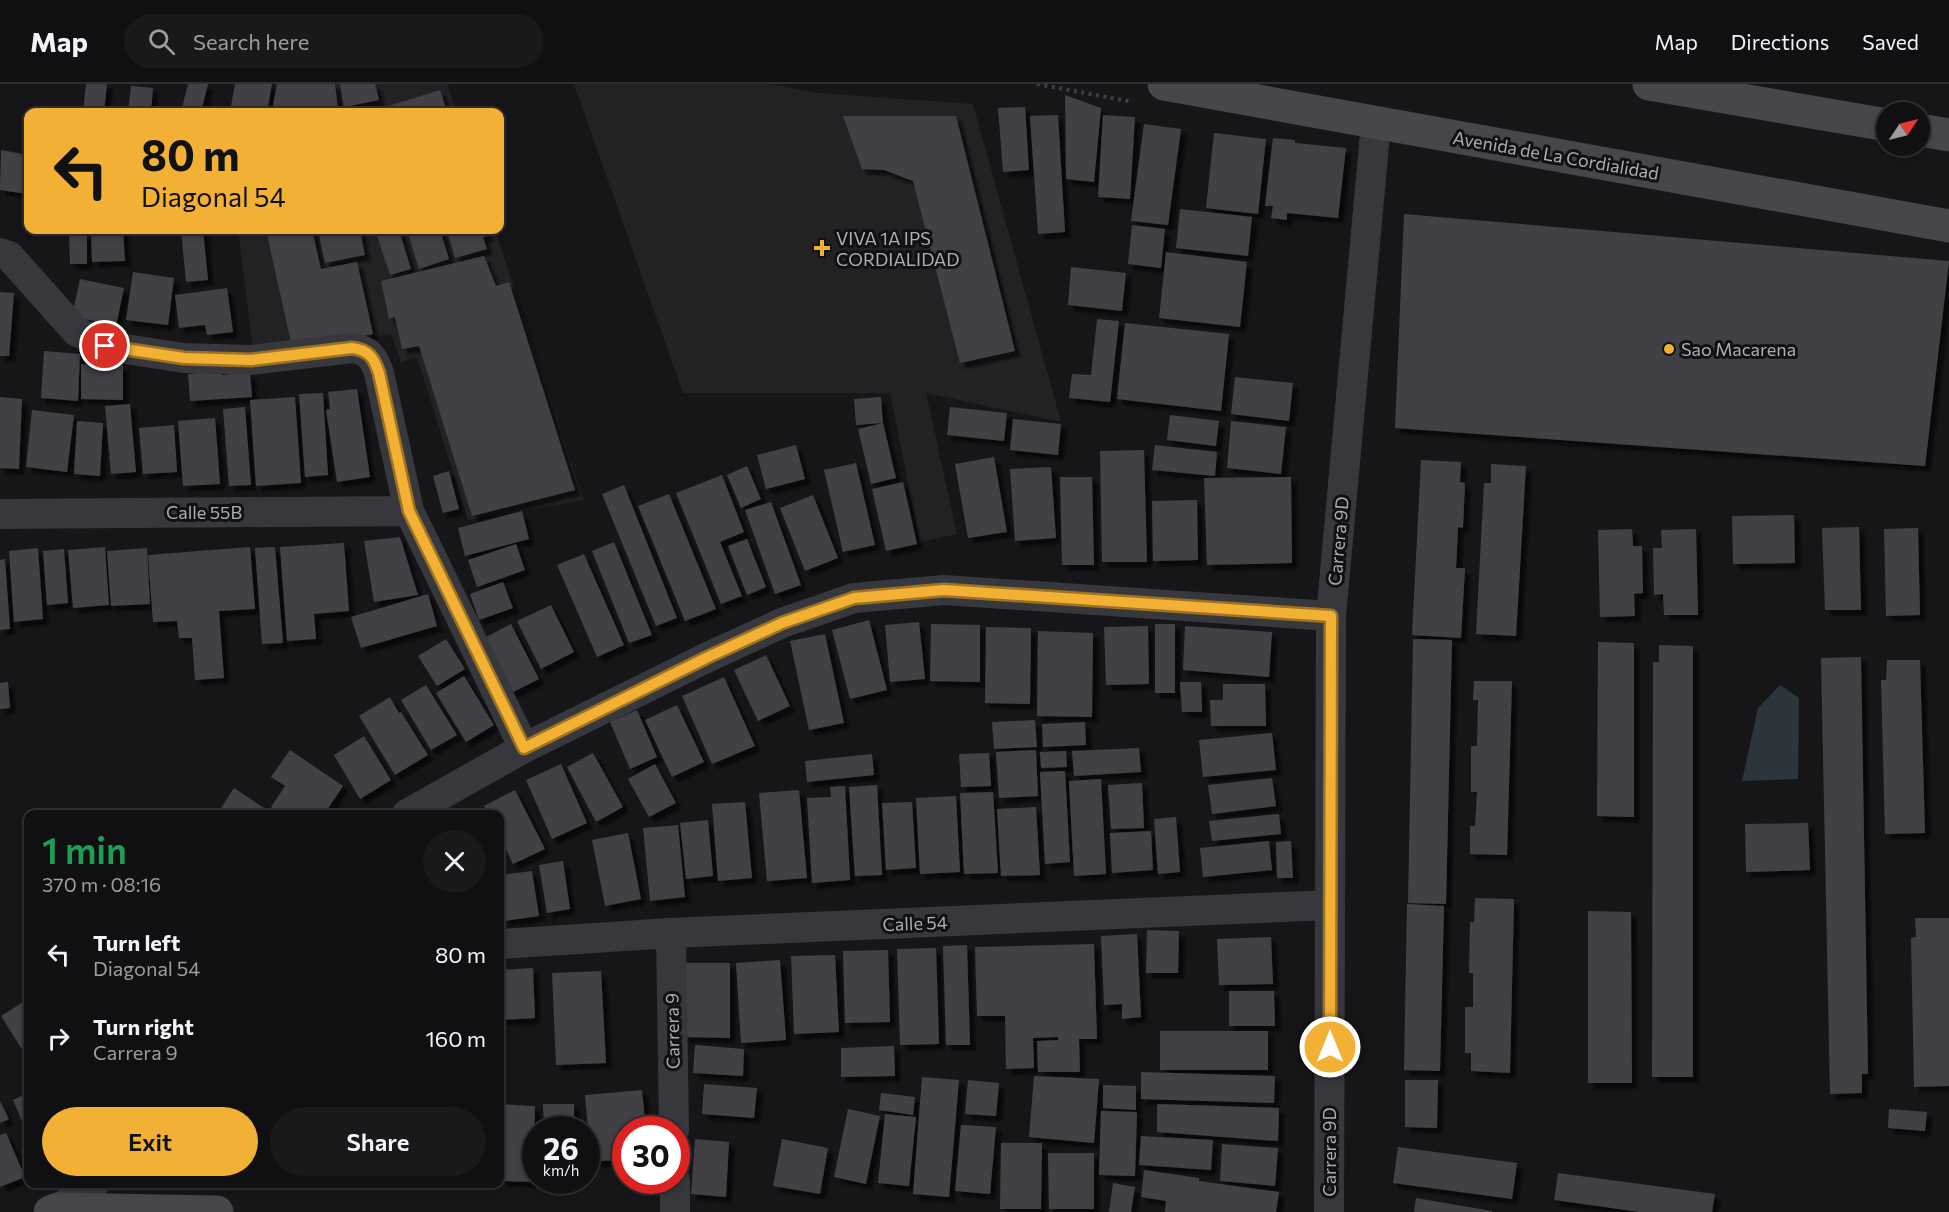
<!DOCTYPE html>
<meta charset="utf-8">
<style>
:root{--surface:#101012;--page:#19191b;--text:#f1f3f6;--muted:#9c9d9f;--line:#303032;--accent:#f2b134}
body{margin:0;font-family:Commissioner,sans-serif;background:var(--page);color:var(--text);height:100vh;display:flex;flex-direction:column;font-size:22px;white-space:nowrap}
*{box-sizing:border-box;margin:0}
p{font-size:20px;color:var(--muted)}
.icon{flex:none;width:33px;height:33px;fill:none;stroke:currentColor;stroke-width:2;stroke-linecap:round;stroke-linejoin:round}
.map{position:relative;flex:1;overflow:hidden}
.side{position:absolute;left:24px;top:726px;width:480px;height:378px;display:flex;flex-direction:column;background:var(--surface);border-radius:12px;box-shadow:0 3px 9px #0003,0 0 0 2px var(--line)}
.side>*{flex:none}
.banner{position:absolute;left:24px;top:24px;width:480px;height:126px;border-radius:12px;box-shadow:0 3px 9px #0003,0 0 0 2px var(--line);background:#f2b134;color:#111;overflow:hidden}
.needle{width:39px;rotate:55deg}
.buttons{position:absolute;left:1876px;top:18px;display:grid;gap:12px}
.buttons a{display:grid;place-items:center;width:54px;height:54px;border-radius:50%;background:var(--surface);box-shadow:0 3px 9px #0003,0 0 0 2px var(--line);font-size:30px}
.speed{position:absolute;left:522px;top:1032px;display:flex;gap:12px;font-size:30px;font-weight:700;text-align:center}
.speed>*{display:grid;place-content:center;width:78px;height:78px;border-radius:50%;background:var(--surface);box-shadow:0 3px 9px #0003,0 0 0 2px var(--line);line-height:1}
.speed small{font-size:15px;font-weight:400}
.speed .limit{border:9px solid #d22;background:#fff;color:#111}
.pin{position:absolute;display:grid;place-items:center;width:51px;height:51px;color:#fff;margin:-26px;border:3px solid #fff;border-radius:50%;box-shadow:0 2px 6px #0007}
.me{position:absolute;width:66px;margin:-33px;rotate:0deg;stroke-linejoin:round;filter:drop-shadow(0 0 4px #0008)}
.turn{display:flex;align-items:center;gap:21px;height:126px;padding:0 18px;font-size:27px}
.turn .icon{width:78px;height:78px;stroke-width:2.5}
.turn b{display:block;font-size:42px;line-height:51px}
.round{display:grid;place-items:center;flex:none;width:63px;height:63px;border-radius:32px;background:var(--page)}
.summary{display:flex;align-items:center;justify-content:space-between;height:102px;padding:0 18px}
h1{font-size:36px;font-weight:600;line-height:45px;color:#1e9e55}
.cta{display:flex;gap:12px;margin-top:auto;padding:12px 18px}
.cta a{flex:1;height:69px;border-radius:36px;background:var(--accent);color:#111;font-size:24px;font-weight:600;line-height:69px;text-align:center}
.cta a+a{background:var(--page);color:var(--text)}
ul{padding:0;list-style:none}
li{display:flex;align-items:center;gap:18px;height:84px;padding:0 18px}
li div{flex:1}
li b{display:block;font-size:22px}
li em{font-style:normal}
header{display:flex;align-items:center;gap:36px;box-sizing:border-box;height:84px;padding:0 30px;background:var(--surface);border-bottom:2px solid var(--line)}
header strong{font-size:28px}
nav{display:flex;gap:33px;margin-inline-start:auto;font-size:21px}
.search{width:420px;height:54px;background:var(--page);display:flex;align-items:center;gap:15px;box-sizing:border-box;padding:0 21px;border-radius:33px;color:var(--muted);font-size:22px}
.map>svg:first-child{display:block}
.built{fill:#222225}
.water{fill:#2c353c}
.building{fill:#404145;filter:url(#shadow)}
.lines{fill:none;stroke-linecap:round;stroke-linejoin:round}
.path{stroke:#3d3f44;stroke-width:4;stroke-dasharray:3 4.5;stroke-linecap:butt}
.street{stroke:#37383d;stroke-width:30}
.secondary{stroke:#45474d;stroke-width:33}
.route-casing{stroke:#9d7322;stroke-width:15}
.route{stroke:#f2b134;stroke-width:10}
.poi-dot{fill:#f2b134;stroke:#111113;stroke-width:2}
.labels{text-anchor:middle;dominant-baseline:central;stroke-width:6;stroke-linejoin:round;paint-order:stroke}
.street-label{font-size:18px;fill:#a8adb8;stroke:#111113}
.poi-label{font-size:18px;fill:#a8adb8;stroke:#111113;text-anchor:start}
</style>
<header>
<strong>Map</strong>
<div class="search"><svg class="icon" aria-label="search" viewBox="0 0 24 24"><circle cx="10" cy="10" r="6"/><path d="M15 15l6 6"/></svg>Search here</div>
<nav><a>Map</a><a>Directions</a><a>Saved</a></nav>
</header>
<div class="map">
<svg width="1949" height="1128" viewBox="0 0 1949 1128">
<defs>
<filter id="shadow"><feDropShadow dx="5.5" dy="5.5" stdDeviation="1.5" flood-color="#0009"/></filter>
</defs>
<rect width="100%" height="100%" fill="#161618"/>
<!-- built -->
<path class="built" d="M276,0H447L457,28H271Z
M574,0H770L819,9L973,20L1061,338L926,309L957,450L920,458L890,309H683Z
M238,146H495L584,416L468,436L417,273L401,278L391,250L293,268L253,265Z"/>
<!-- water -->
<path class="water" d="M1780,601L1799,614L1798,695L1742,697L1758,624Z"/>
<!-- building -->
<path class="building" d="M86,0H107L104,28H83Z
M188,0H208L201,28H181Z
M235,0H272L267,28H230Z
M277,0H335L338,26L335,28H272Z
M340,0H375L379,16L344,23Z
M131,2L153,4L151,28H128Z
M440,6L447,28H369Z
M1065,11L1101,24L1094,98L1066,95Z
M1025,23L1029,86L1003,88L998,24Z
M1058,31L1065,148L1038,150L1030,32Z
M1103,31L1135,33L1130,115L1098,113Z
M843,32H956L1015,267L960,279L913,97L884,86L862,85Z
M1144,40L1181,45L1168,141L1131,137Z
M1214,49L1266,55L1258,130L1206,124Z
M1273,54L1295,56V59L1346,64L1338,134L1287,129V136L1271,134L1273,122H1265Z
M1,66L28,71L27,110L0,106Z
M1180,125L1252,133L1248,172L1176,164Z
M1404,130L1949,177L1925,382L1395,344Z
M1132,141L1165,145L1161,184L1128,180Z
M91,146H123L125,177L92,178Z
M181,146H203L208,196L186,198Z
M266,146H312L321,185L357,178L373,250L293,267Z
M318,146H360L365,171L325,179Z
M375,146H399L411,185L390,191Z
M407,146H440L449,175L419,185Z
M447,146H486L488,152L483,153L487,165L455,174Z
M69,150H87V180H70Z
M1166,168L1247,178L1240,243L1159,234Z
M484,172L496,202L509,198L575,406L472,432L419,262L402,265L395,233L389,235L381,197Z
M1071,183L1126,189L1122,227L1068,221Z
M133,188L174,194L168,241L126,236Z
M80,195L124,204L116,242L72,232Z
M227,204L233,248L207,251L205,241L179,244L175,211Z
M0,208L14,209L9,272H0Z
M1097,235L1119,237L1110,318L1069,314L1072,290L1091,291Z
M1125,239L1229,250L1221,327L1117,315Z
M44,267L80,270L78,317L41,314Z
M81,280L123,281V316L81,315Z
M221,287L222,291L250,289L252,313L190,317L188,290Z
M1235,293L1293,299L1289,337L1231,330Z
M357,305L370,393L337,398L326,326L330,325L328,308Z
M323,309L328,391L305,393L299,310Z
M0,313L22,315L19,385L0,384Z
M295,313L301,399L256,402L250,316Z
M881,313L883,339L856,341L854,315Z
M130,320L136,388L111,390L105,322Z
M245,323L251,401L229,402L223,325Z
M950,323L1007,329L1004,357L947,351Z
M32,326L74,331L67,388L26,383Z
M1170,331L1219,337L1216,362L1167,356Z
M215,334L220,400L183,402L178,337Z
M1013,335L1061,340L1058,371L1010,366Z
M77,337L103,339L100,392L74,390Z
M1231,337L1286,343L1281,390L1227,384Z
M883,339L896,394L871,400L858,345Z
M174,341L177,388L143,390L139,344Z
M796,361L805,395L766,405L757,371Z
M1155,361L1217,368L1215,392L1152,386Z
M1144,366L1147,478H1102L1100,367Z
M994,373L1007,448L968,454L955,380Z
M1421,376L1461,378L1460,398L1465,399L1463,444L1458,443L1456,484H1465L1461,554L1412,551Z
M856,379L875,461L843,468L824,386Z
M1491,380L1526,382L1516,552L1476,550L1484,399H1491Z
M747,382L761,415L741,424L727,391Z
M1051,383L1056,454L1015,457L1010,385Z
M449,387L459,425L443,429L433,392Z
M722,391L744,448L720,458L742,512L721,520L676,409Z
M1060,393H1092L1094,481H1062Z
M1291,393L1292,479L1207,481L1204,394Z
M903,398L917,460L886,467L872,405Z
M624,401L677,534L656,542L602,410Z
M669,410L716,525L685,537L638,422Z
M813,411L838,474L805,487L780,424Z
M1197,416L1198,476L1153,477L1152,417Z
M771,418L801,501L775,510L745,426Z
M522,427L529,455L465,472L458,444Z
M1794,431L1795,479L1733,480L1732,432Z
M1859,443L1861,526H1825L1822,444Z
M1918,444L1920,531L1886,532L1884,445Z
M1632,445L1633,462H1642L1643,509L1634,510L1635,532L1600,533L1598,446Z
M1696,445L1698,531H1664L1663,510L1654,511L1653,464H1662L1661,446Z
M400,453L418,511L374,518L364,457Z
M747,455L766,503L747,511L728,462Z
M614,458L652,551L629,559L592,467Z
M344,459L349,527L314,530L316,555L287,557L280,463Z
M516,460L525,486L477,503L468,476Z
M105,463L109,521L73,524L68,466Z
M250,463L255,525L219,527L224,594L195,596L192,554H179L177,537L153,538L148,471Z
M275,463L283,559L262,560L255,464Z
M38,464L43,535L14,538L9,467Z
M147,464L150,520L111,522L107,467Z
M64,465L68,519L47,521L43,467Z
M584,470L624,561L597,573L557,481Z
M5,475L10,545L0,546V476Z
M503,498L513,524L479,536L470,510Z
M428,510L437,542L361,564L351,533Z
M551,521L574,568L541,585L517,537Z
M869,536L887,606L850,615L832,546Z
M919,538L925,595L890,598L885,541Z
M511,540L539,595L511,609L484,554Z
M931,540L980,541V598L930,597Z
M1155,540H1175V609H1155Z
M1148,542L1149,600L1106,601L1104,543Z
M1185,542L1272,548L1269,593L1183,586Z
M986,543L1031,544L1030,620L985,619Z
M1038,547L1093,549L1092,633L1037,632Z
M825,550L844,639L809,646L790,557Z
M446,555L465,585L437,602L418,572Z
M1413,555L1452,556L1446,820L1408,819Z
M1598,558L1634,559V733L1597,732Z
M1659,561L1693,562V993H1652L1653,578H1659Z
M766,571L790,622L758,637L734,586Z
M1861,573L1868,990H1862V1009L1830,1010L1821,574Z
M1887,576H1920L1925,749L1885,750L1881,596H1886Z
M464,592L494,641L466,658L436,609Z
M724,593L755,662L712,680L682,612Z
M1474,597H1512L1507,771L1470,770V742H1475L1477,708H1471V662H1477L1478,616H1473Z
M8,598L10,624L0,625V599Z
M1180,598H1201L1202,628H1182Z
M1223,600H1265L1266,642H1211L1210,616H1223Z
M426,601L457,651L431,666L401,616Z
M390,613L399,629L401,628L428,671L395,691L359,632Z
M677,621L704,678L672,693L645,636Z
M637,626L657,673L630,685L610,638Z
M1035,636L1037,663L994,665L992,638Z
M1085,638L1086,661L1043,663L1042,640Z
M1272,649L1276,686L1203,693L1199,656Z
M364,652L391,696L360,715L334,671Z
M1139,664L1141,688L1074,692L1072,667Z
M290,666L343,702L325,729L327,730H282L271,723L285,702L271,693Z
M1036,666L1038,712L999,714L996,668Z
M1066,667L1067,683L1041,684L1040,668Z
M593,669L623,723L596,738L567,683Z
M989,669L991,702L961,703L959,670Z
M872,670L874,691L807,698L805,677Z
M561,680L587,739L552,755L526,696Z
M655,680L676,719L649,733L628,695Z
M1065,687L1070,778L1045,780L1040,688Z
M1272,694L1276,722L1212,730L1208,701Z
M1101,695L1106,790L1074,792L1069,697Z
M1142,699L1144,744L1111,745L1108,701Z
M877,701L882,791L855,792L849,703Z
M845,702L850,796L812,799L807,714L831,713L830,703Z
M234,704L273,730H217Z
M515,706L545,765L513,780L500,753V730H488L484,722Z
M799,706L807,794L767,797L759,709Z
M993,708L998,789L964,790L960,709Z
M956,712L960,788L920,790L916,714Z
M745,718L752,794L718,797L712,720Z
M912,718L916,784L886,786L882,719Z
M1036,723L1040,791L1001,792L997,725Z
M1279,730L1281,750L1212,757L1209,737Z
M1176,733L1180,788L1158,790L1154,735Z
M708,736L713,792L686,795L680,739Z
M1808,739L1810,786L1746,788L1745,740Z
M678,741L685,813L650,817L643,744Z
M1151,747L1153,786L1112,789L1110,749Z
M628,749L641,815L605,822L592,756Z
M1269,757L1272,786L1203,793L1200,764Z
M1291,757L1293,794H1277L1276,758Z
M563,777L570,825L547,829L539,781Z
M532,787L539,832L504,837L500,791Z
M1475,814L1514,815L1510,989L1471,987V969H1465V923H1473V889H1469L1470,838H1474Z
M1407,820L1444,822L1440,987L1404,986Z
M1588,827L1631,828L1632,999H1588Z
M1915,834H1949V1002L1914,1003L1911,854L1916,853Z
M1147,846L1179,847L1178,889H1146Z
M1137,850L1141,933L1122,935V920L1104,921L1101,852Z
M1271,853L1273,900L1219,901L1217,855Z
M1094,860L1097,955H1079L1080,988H1038L1037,957L1058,956V953L1033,954L1034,984L1006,985L1005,932H977L975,863Z
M967,861L970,961H946L943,862Z
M936,864L939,960L900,961L897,865Z
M888,866L890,938L845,939L843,867Z
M835,871L839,948L794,950L791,872Z
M780,876L786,956L741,959L736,879Z
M684,879H730V954L684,953Z
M533,884L535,934L500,936V886Z
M601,887L606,979L556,981L552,889Z
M1229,907H1274L1275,942H1229Z
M28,915V975L1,932Z
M1160,947H1268V986H1160Z
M695,961L744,965L743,992L693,989Z
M894,962L895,992L841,993V964Z
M1141,988L1275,992L1274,1019L1141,1015Z
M1034,992L1099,995L1094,1059L1029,1053Z
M922,993L959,996L949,1113L913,1110Z
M968,996L999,999L996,1032L965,1030Z
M1405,996H1438L1437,1044L1405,1043Z
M704,1000L757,1004L754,1034L702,1030Z
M1103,1001L1136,1002V1026L1103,1024Z
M642,1006L646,1046H626V1075L591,1078L585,1011Z
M28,1009V1051L13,1016Z
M881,1009L915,1013L913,1031L879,1026Z
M0,1017L9,1035L0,1039Z
M500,1020L535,1022L533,1098L500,1097Z
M543,1020H574V1046H544Z
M1157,1020L1279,1024L1278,1057L1157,1048Z
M848,1025L880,1032L866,1100L834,1093Z
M1889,1025L1927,1028L1925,1047L1888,1044Z
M1101,1027L1137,1028L1135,1092L1099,1091Z
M885,1030L916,1033L909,1102L878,1099Z
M961,1041L996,1043L990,1110L955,1107Z
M6,1049L25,1093L0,1103V1051Z
M1141,1052L1213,1056L1211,1086L1139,1081Z
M695,1055L729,1058L726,1113L691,1110Z
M782,1055L828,1064L820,1110L773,1102Z
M1001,1059H1042L1041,1125H1000Z
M1222,1060L1278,1064L1275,1102L1220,1097Z
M1398,1063L1517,1079L1512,1115L1393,1099Z
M1048,1069H1094V1125H1049Z
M1144,1086L1199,1094V1097L1279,1108L1276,1128H1165L1166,1117L1141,1113Z
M1558,1089L1715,1110L1712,1128H1640L1554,1116Z
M1113,1099L1135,1103L1131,1128H1109Z
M1416,1114L1492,1127V1128H1414Z"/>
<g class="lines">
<!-- path -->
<path class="path" d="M1037,0L1133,18"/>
<!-- street -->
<path class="street" d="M0,169L9,172L76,247L106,262L184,274L251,276L352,264C369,266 374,274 379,289L409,427L524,664
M0,430L409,427
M407,730L524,664L708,573L782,539L854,514L944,506L1331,532
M671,849L674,1046
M500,860L671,849L1330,821
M675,1096V1128
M58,1125L94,1100
M1329,1128L1331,532L1376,39"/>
<!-- secondary -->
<path class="secondary" d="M1164,0L1949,142
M1649,0L1887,41
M1920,46L1949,51
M50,1128L58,1125L217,1128"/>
</g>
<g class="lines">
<defs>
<path id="route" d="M105,262L184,274L251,276L352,264C369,266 374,274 379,289L409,427L524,664L708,573L782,539L854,514L944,506L1331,532L1330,963"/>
</defs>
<!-- route casing -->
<use href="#route" class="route-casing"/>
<!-- route -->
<use href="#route" class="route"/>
</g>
<!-- markers -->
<g class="poi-dot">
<path d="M819 155h6v6h6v6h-6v6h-6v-6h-6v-6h6z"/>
<circle cx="1669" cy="265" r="6"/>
</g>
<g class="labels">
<!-- street labels -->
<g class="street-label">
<text transform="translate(1556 71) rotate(10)">Avenida de La Cordialidad</text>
<text x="204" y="428">Calle 55B</text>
<text transform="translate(1338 457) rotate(-85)">Carrera 9D</text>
<text transform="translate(915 839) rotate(-2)">Calle 54</text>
<text transform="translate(672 947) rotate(-91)">Carrera 9</text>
<text transform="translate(1329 1068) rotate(-90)">Carrera 9D</text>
</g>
<!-- poi labels -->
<g class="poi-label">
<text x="836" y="154">VIVA 1A IPS<tspan x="836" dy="21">CORDIALIDAD</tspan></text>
<text x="1681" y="265">Sao Macarena</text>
</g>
</g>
</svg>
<div class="buttons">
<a><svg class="needle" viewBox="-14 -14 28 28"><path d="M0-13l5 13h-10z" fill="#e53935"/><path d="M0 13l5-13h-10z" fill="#9c9d9f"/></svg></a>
</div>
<div class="speed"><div>26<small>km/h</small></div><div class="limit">30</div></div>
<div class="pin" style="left:105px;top:262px;background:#d93025"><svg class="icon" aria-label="arrive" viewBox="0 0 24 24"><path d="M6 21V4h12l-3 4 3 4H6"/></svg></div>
<svg class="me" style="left:1330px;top:963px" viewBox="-20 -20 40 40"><circle r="17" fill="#f2b134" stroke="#fff" stroke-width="3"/><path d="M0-11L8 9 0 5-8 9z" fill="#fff"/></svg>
<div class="banner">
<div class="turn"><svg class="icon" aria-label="left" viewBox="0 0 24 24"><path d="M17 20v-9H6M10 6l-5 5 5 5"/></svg><div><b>80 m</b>Diagonal 54</div></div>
</div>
<section class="side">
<div class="summary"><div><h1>1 min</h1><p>370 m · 08:16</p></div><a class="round"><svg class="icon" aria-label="close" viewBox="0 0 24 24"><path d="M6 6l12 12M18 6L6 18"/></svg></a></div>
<ul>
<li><svg class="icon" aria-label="left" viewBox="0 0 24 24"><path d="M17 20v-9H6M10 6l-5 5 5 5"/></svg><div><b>Turn left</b><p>Diagonal 54</p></div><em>80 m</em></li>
<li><svg class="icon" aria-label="right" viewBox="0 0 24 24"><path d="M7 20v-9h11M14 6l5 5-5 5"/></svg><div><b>Turn right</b><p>Carrera 9</p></div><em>160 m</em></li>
</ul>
<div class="cta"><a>Exit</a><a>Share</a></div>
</section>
</div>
